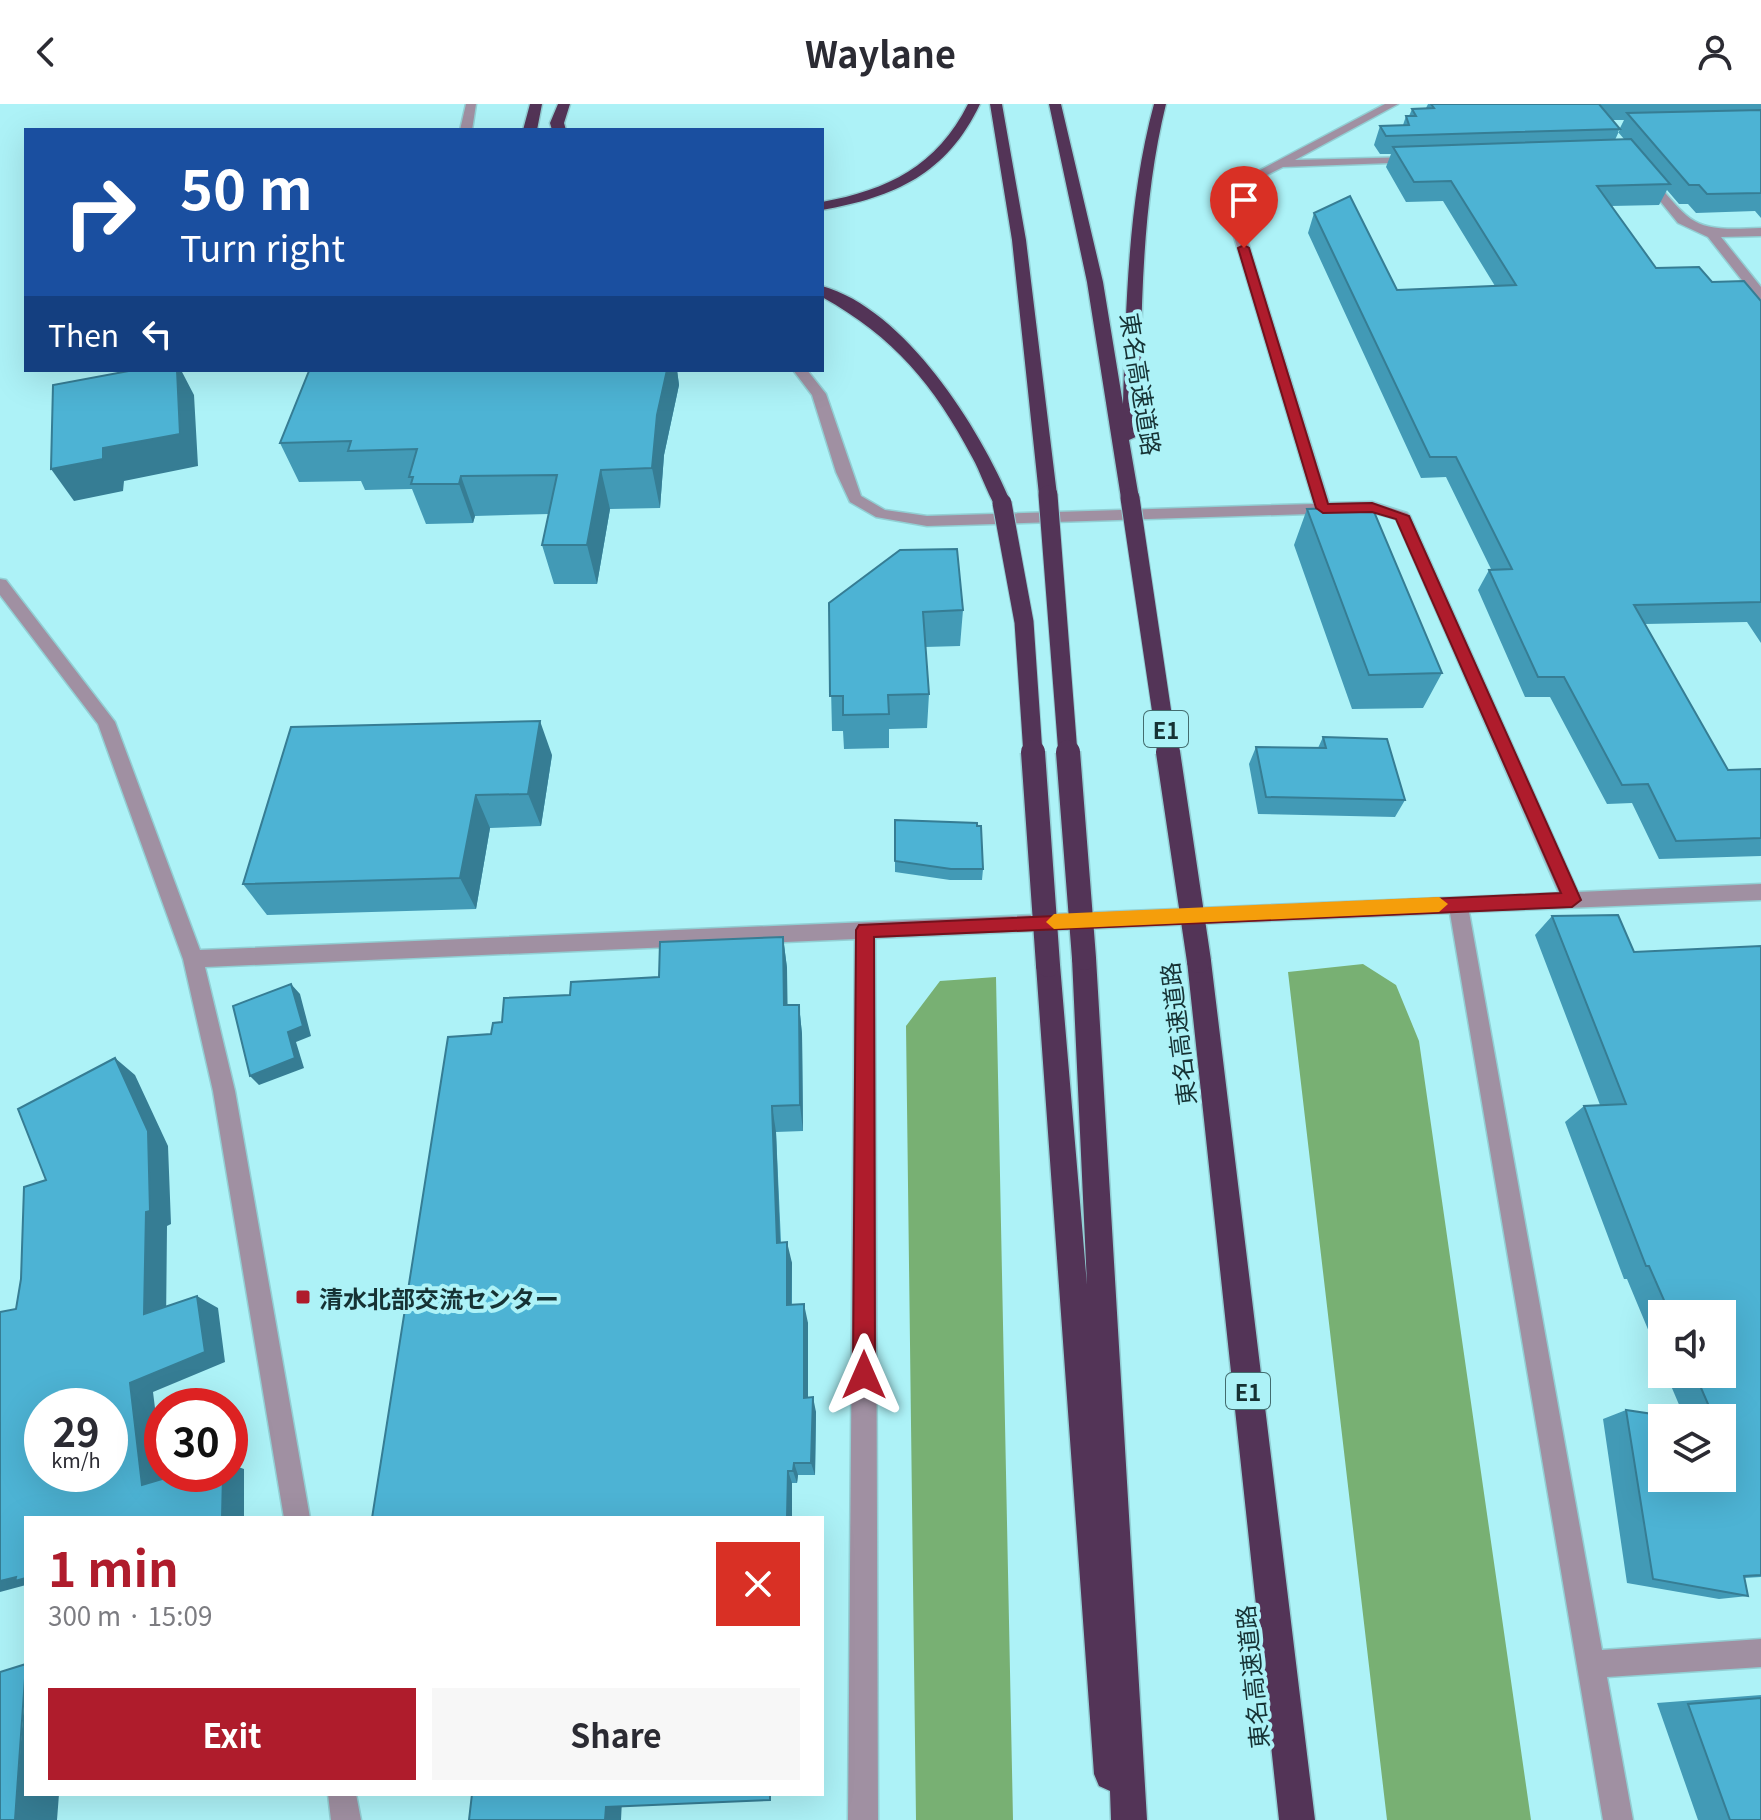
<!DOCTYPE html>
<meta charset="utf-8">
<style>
:root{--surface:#fff;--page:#f7f7f7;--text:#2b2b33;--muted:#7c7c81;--accent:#af1c2c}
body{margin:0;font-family:Georgia,"Noto Sans JP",serif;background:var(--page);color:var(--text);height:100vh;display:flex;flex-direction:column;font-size:30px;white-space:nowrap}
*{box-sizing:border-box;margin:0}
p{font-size:26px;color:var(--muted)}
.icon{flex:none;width:44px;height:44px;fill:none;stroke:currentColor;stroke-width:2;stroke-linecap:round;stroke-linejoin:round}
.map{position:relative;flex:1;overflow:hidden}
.drawer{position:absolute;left:24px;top:1412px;width:800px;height:280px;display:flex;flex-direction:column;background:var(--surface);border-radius:0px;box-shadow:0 8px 32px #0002}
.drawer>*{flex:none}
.hud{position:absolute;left:24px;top:24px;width:800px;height:244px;border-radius:0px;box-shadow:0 8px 32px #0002;background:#1a4fa0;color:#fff;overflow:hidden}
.tools{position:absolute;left:1648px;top:1196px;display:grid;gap:16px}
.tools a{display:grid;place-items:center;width:88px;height:88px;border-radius:0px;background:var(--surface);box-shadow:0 8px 32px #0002;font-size:40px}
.speed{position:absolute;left:24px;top:1284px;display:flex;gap:16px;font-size:40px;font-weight:700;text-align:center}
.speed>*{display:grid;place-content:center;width:104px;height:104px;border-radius:50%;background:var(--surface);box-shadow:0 8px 32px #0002;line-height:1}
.speed small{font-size:20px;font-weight:400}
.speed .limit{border:12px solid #d22;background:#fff;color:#111}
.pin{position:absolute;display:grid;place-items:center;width:68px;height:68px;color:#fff;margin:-82px -34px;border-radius:50% 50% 50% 0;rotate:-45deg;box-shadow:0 0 8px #0007}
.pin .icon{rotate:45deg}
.me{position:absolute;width:88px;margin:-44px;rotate:0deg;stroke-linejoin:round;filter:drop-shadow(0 0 6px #0008)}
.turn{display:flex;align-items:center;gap:28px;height:168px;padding:0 24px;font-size:36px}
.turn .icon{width:104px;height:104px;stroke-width:2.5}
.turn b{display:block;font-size:56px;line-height:68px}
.then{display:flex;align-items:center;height:76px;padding:0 24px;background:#0003;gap:16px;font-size:30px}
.round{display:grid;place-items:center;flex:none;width:84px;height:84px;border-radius:0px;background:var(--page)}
.head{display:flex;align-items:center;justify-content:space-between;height:136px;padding:0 24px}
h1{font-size:48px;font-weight:700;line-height:60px;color:var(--accent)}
.button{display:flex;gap:16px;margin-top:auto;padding:16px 24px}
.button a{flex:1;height:92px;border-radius:0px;background:var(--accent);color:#fff;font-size:32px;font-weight:700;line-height:92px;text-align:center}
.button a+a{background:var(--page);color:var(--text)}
header{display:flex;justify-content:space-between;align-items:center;height:104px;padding:0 24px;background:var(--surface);font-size:36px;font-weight:700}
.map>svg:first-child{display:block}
.forest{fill:#78b073}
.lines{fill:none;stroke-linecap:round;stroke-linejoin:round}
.minor-casing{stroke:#92cfd4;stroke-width:3}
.highway-casing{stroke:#92cfd4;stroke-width:3}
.minor{fill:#a090a2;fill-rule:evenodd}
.highway{fill:#533457;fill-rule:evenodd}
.highway-bridge-far1-casing{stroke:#92cfd4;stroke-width:21;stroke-linecap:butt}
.highway-bridge-casing{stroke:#92cfd4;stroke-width:27;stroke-linecap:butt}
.highway-bridge-far1{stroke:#533457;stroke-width:19}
.highway-bridge{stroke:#533457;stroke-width:24}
.wall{fill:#429ab6;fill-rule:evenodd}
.shaded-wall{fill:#367d94}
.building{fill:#4db3d4;stroke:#367d94;stroke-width:2;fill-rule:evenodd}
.route{fill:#af1c2c;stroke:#72121d;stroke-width:2}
.slow{fill:#f59e0b}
.poi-dot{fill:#af1c2c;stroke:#adf2f7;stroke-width:3}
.labels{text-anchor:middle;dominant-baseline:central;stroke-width:8;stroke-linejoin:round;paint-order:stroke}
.shield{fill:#adf2f7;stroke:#436c6e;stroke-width:2}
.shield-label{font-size:22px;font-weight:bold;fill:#163234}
.street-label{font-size:24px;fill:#163234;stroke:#adf2f7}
.poi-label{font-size:24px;font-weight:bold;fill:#163234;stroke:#adf2f7;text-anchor:start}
</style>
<header><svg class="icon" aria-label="back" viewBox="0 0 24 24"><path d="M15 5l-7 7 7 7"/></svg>Waylane<svg class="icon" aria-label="person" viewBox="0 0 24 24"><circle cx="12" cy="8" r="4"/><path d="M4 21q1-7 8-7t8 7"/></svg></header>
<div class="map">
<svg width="1761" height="1716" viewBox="0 0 1761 1716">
<rect width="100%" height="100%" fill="#adf2f7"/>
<!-- forest -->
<path class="forest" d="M1363,860L1396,881L1419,937L1531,1716H1387L1288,868Z
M996,873L1013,1716H916L906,922L940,877Z"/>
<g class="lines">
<defs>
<path id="minor" d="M466,0H476L472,26H460Z
M1385,0H1398L1295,56L1413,53L1417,54V58L1283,63L1255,77L1241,94V116L1329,399L1372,398L1407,409L1410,412L1578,788L1761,780V796L1469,808L1602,1546L1761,1535V1563L1607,1573L1633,1716H1603L1450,809L875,834L878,1716H848L855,835L205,863L235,987L310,1414H284L213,987L183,855L98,620L0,491V475L6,476L115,618L200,846L1559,789L1396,415L1371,408L927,422L876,413L850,398L836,368L812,291L793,266H807L826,290L861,392L885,406L927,412L1314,400L1229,116V94L1247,73Z
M1643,72H1651C1694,123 1693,127 1761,124V132L1721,133L1761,183V195L1756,194L1708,133L1678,119L1643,76Z
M328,1690H356L361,1716H331Z"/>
<path id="highway" d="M530,0H542L537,26H523Z
M558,0H570L564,19L566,26H552L550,19Z
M968,0H980C947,70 895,93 822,106V98C888,86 937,62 968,0Z
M990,0H1002L1026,136L1057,391L1048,397L1039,391L1012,136Z
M1049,0H1061L1103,178L1123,300C1126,201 1128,96 1154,0H1166C1140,106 1141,222 1140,331L1129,336L1139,394L1130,400L1121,394L1087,178Z
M822,182C905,205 980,324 1011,399L1008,403H996C986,387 981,369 972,353C934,281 894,233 822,193Z
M1084,844L1092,847L1096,854L1147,1716H1111L1110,1687L1099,1682L1094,1670L1036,861L1040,854L1048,851L1056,854L1060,861L1087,1181L1072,854L1076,847Z
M1199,847L1207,850L1211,857L1315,1716H1279L1187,857L1191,850Z"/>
</defs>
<!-- minor casing -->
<use href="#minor" class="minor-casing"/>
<!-- highway casing -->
<use href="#highway" class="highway-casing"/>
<!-- minor -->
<use href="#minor" class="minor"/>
<!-- highway -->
<use href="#highway" class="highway"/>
<defs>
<path id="highway-bridge-far1" d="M1048,391L1068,650
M1130,394L1168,650
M1002,399L1024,518L1033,650"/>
<path id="highway-bridge" d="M1033,648L1048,861
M1068,648L1084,854
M1168,648L1199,857"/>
</defs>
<!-- highway-bridge-far1 casing -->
<use href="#highway-bridge-far1" class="highway-bridge-far1-casing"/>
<!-- highway-bridge casing -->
<use href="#highway-bridge" class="highway-bridge-casing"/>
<!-- highway-bridge-far1 -->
<use href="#highway-bridge-far1" class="highway-bridge-far1"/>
<!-- highway-bridge -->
<use href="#highway-bridge" class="highway-bridge"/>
</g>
<!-- wall -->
<path class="wall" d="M1428,0H1761V114L1755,107L1696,109L1688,100H1679L1667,86L1659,101L1611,102L1656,164L1712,178L1761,197V539L1747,518L1645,520L1728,666L1761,665V752L1659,755L1632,699L1607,700L1550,593H1525L1478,486L1489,466L1491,465L1446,373L1421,374L1308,129L1314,109L1397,186L1495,182L1443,97L1406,98L1386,63L1391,50H1380L1374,41L1380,22L1403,21L1406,12H1409L1412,5L1426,4ZM1612,16H1624L1618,28L1624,35L1615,36L1620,25Z
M375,266H677L679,281L664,351L660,404L610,405L597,480H554L542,441L549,410L475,412L473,419L426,420L412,385L365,386L361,377L299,378L280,339Z
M1307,405L1442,569L1423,604L1352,605L1294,441Z
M829,499L963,506L960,542L925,543L929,590L927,624L889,625V644L844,645L843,627H832Z
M1323,633L1405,696L1395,713L1258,710L1249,660L1256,643L1318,644Z
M552,651L541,722L490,724L476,805L267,811L243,780Z
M895,716L977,722L983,765L982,776H950L895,768Z
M1552,812L1634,848L1761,842V1473L1744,1474L1748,1492L1719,1495L1627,1479L1603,1315L1626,1306L1664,1312L1674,1308L1683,1310L1666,1270H1722V1210H1662V1259L1627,1175H1624L1565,1018L1584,1002L1600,1001L1535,831ZM1662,1314H1722L1662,1374Z
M783,833L787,864V901H799L802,930L803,1027L776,1028L781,1138L792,1159V1201L808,1219V1294L816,1308L815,1371H798L797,1379H792V1414H372L491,930L502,918L570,891L659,873Z
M1761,1591V1716H1698L1657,1599Z"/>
<!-- shaded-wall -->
<path class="shaded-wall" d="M177,266H181L194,291L198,362L124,377L123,387L74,397L51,365L103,344Z
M667,266H677L679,281L664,351L660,404L652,364L657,311Z
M601,366L610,405L597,480L587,441Z
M461,372L475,412L473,419L459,380Z
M540,617L552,651L541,722L528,690Z
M476,691L490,724L476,805L460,774Z
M783,833L787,864L788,930L784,901Z
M291,880L300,890L311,932L296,938L304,964L259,981L250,972L288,928Z
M799,901L802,930L803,1027L800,1001Z
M115,954L135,971L168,1042L171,1120L167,1122L166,1221L144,1210Z
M772,1002L776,1028L781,1160L777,1139Z
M787,1138L792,1159L791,1219L787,1201Z
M197,1192L218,1204L225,1258L153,1288L162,1360V1370H163L166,1387L142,1381L130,1279Z
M804,1200L808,1219V1309L804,1294Z
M813,1293L816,1308L815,1371L811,1359Z
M794,1359L798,1371L797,1379L793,1367Z
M230,1360L244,1365V1414H222L223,1370H230Z
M788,1367L792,1379V1414H787Z
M16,1473L26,1474V1481L0,1488V1477Z
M26,1573V1690H59L57,1716H15Z
M622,1696L621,1716H605L606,1703Z"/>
<!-- building -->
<path class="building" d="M1431,0H1599L1620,25L1386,32L1380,22L1409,21L1406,12H1416L1412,5L1434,4Z
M1761,6V89L1707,90L1699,81H1689L1627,9Z
M1631,35L1670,80L1597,82L1656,164L1699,163L1712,178L1744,177L1761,197V498L1634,501L1728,666L1761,665V734L1676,737L1648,680L1622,681L1564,573H1538L1489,466L1512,465L1456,353H1430L1314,109L1350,92L1397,186L1516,181L1451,77L1414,78L1393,43Z
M134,266H177L180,330L103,344V355L51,365L53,281Z
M375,266H667L657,311L652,364L601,366L587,441H542L557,371L461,372L459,380H411L413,373H409L417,345L348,347L351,337L280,339L309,267Z
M1372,403L1442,569L1369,571L1307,405Z
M957,445L963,506L923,508L929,590L888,591L889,610L843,611V592H830L829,499L900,446Z
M540,617L528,690L476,691L460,774L243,780L291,623Z
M1323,633L1387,635L1405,696L1266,693L1256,643L1326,644Z
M895,716L977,719V722H981L983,765H951L895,757Z
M1618,811L1634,848L1761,842V1471L1744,1472L1748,1492L1653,1475L1626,1306L1673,1313L1674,1308L1704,1314H1662V1374H1722V1314H1714L1695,1270H1722V1210H1670L1649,1162H1646L1584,1002L1626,1000L1552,812Z
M783,833L784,901H799L800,1001L772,1002L777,1139L787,1138V1201L804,1200V1294L813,1293L811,1359H794L793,1367H788L787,1414H372L448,933L491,930L493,919L502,918L504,894L570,891L571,878L659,873L660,838Z
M291,880L303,922L288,928L295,954L250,972L233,902Z
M115,954L148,1027L150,1107L146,1108L144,1210L197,1192L205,1248L130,1279L142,1381L179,1370H223L222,1414H26V1474L15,1477L16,1473L0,1477V1208L16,1205L21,1175L24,1083L46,1076L18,1005ZM42,1302H110V1370H42Z
M26,1560L15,1716H0V1568Z
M1761,1594V1716H1730L1688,1600Z
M472,1690H770V1696L606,1703L605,1716H469Z"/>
<!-- route -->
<path class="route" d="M1244,141L1249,144L1328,400L1372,399L1409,412L1581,796L1572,803L874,833L875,1271L872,1279L864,1282L856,1279L853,1271L856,826L859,821L1561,789L1396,415L1372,408L1323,409L1316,404L1238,144Z"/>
<!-- slow -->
<path class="slow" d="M1439,793L1448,800L1439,808L1054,825L1046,818L1054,810Z"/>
<!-- markers -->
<rect class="poi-dot" x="295" y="1185" width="16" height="16" rx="4"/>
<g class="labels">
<!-- shield labels -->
<g class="shield">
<rect x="1144" y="607" width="44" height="36" rx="6"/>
<rect x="1226" y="1269" width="44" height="36" rx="6"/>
</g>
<g class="shield-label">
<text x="1166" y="625">E1</text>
<text x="1248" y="1287">E1</text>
</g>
<!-- street labels -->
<g class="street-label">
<text transform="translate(1142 280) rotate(81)">東名高速道路</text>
<text transform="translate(1177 930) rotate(-97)">東名高速道路</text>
<text transform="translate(1251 1573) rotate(-96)">東名高速道路</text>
</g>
<!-- poi labels -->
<g class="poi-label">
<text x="319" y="1193">清水北部交流センター</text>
</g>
</g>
</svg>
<div class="tools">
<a><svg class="icon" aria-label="sound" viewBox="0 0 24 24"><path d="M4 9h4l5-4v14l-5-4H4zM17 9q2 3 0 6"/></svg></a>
<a><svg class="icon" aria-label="layers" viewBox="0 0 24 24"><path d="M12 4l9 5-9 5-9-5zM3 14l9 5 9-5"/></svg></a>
</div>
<div class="speed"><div>29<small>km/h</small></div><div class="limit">30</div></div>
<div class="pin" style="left:1244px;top:144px;background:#d93025"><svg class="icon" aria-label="arrive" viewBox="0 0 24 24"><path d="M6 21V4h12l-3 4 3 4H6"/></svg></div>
<svg class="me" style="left:864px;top:1271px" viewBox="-20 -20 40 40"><path d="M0-17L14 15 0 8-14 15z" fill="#af1c2c" stroke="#fff" stroke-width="4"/></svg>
<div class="hud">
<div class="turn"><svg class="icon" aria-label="right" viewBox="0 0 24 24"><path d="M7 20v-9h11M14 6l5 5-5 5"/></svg><div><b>50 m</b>Turn right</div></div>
<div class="then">Then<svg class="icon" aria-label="left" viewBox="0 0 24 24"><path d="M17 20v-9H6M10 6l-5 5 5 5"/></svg></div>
</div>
<section class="drawer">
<div class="head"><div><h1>1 min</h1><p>300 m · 15:09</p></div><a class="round" style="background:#d93025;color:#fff"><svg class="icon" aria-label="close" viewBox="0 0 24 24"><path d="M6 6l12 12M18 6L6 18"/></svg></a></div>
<div class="button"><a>Exit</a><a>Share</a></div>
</section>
</div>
